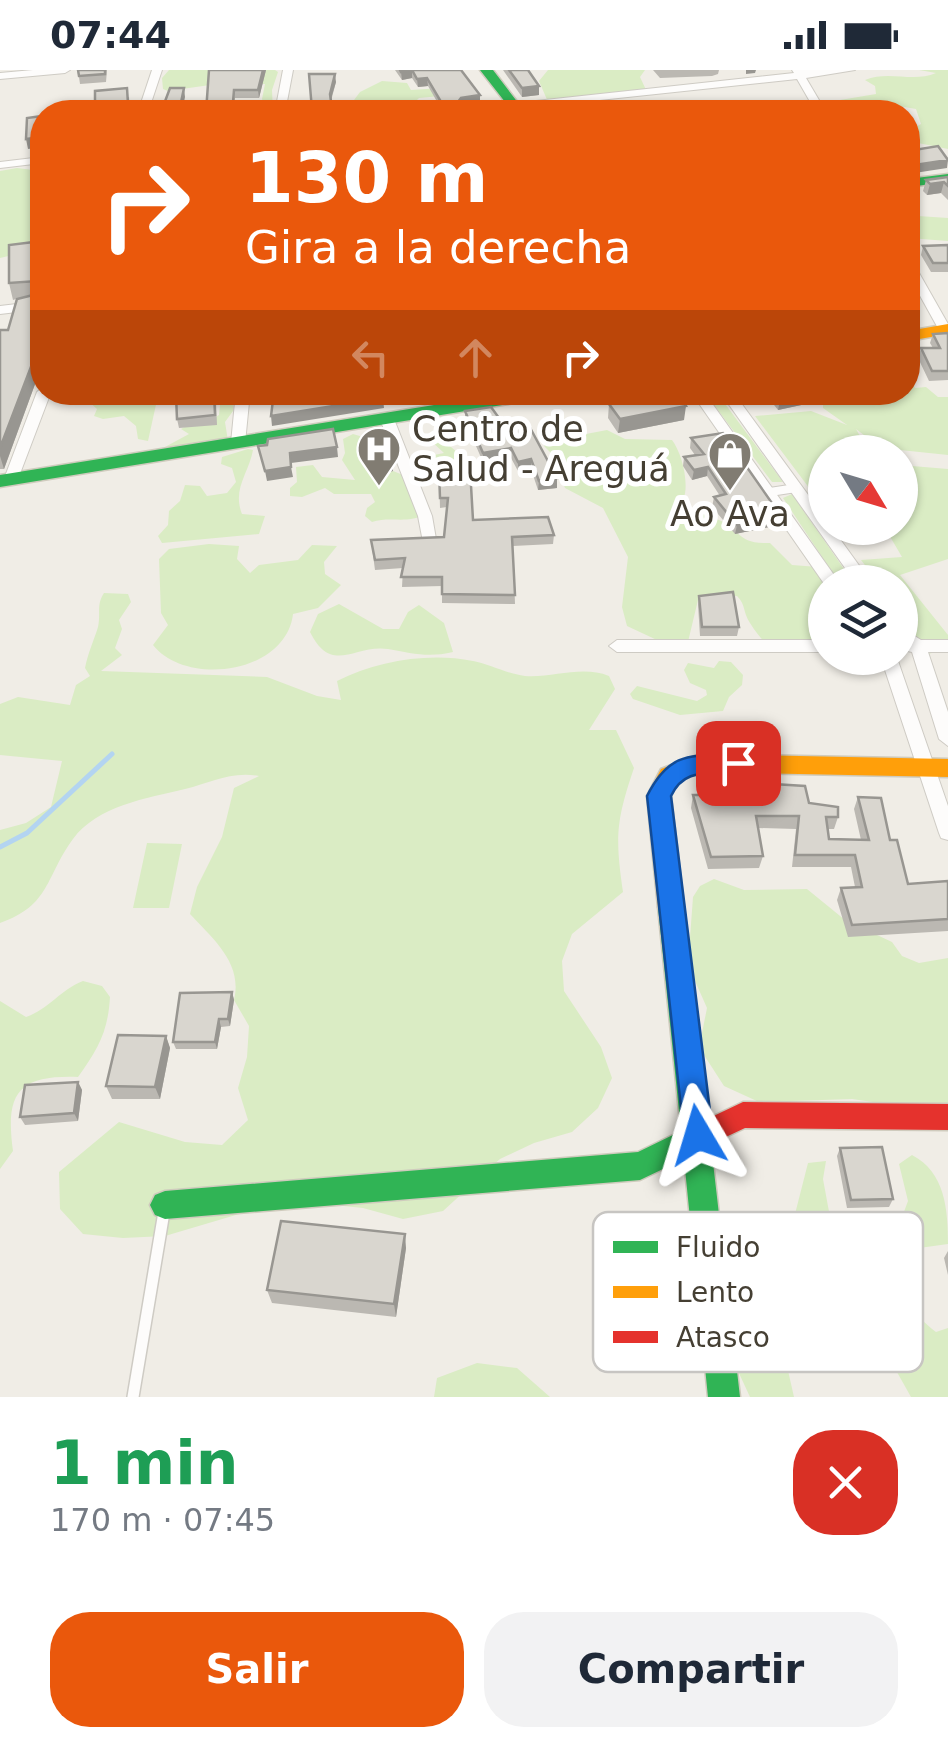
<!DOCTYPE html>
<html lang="es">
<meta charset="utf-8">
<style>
:root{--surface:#fff;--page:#f2f2f3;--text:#1f2937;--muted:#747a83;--accent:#ea580c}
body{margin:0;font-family:"DejaVu Sans",sans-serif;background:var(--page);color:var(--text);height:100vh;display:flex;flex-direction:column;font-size:38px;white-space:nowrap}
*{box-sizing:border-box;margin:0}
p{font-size:32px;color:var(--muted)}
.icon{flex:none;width:55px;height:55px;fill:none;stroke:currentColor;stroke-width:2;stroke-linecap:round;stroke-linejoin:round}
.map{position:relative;height:1327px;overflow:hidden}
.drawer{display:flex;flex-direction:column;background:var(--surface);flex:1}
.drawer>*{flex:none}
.hud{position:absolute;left:30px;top:30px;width:890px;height:305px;border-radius:40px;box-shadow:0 2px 8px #0004;background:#ea580c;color:#fff;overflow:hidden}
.needle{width:65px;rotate:128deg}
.fabs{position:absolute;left:808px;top:365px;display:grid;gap:20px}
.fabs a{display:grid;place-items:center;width:110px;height:110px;border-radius:50%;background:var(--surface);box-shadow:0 2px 8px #0004;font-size:50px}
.pin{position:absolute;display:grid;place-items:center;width:85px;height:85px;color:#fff;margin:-42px;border-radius:20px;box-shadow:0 5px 15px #0006}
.me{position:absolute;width:110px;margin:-55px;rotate:353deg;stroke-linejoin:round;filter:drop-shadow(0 0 8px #0008)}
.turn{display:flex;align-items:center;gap:35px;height:210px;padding:0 50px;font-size:45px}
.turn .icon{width:130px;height:130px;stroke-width:2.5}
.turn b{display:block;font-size:70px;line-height:85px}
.lanes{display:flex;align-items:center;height:95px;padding:0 50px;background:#0003;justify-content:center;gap:50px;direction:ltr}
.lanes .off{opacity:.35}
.round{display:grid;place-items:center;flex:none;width:105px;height:105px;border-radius:40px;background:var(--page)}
.headline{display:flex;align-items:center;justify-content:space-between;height:170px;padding:0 50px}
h1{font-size:60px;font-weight:700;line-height:75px;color:#1e9e55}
.action{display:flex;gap:20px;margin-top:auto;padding:20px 50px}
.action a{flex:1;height:115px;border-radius:40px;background:var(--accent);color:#fff;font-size:40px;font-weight:700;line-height:115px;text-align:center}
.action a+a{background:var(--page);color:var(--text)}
.status{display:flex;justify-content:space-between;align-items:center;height:70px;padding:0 50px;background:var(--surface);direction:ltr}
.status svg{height:28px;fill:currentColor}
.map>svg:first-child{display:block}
.green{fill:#daecc4}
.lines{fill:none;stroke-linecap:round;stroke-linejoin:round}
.stream{stroke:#b3d4f1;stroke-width:5}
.lane-far1-casing{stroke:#cecbc4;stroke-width:10}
.lane-casing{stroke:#cecbc4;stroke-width:14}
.street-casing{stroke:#cecbc4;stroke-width:2}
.fast-casing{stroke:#cfcbbd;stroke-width:3}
.slow-casing{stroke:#cfcbbd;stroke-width:3}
.jam-casing{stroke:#cfcbbd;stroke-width:3}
.lane-far1{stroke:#fdfcfb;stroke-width:8}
.lane{stroke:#fdfcfb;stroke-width:11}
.street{fill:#fdfcfb;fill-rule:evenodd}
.fast{fill:#30b455;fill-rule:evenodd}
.slow{fill:#ff9f0a;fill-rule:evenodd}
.jam{fill:#e5322d;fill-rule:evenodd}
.wall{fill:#bbb8b2}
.shaded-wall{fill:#989691}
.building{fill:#d9d6cf;stroke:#989691;stroke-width:2.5}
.route{fill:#1a73e8;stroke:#114b97;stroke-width:2.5}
.labels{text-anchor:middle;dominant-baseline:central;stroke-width:10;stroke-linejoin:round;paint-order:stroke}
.poi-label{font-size:35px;fill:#453f33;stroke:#fff;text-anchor:start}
.key{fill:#fff;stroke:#c7c5c2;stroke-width:2.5}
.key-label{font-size:28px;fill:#453f33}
</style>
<div class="status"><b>07:44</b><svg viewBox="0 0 49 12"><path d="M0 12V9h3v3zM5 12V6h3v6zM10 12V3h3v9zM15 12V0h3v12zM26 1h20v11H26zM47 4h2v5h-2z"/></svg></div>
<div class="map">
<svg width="948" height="1327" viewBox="0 0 948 1327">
<rect width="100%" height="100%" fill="#f0ede6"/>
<!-- green -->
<path class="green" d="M169,0H275L278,2L272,20L273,42H260L265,37L262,29L265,14L224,13L168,21L163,19L162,8Z
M548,0H645L640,7L647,22L548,32L539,11Z
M919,0H948V79L908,71V61L921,54L916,39L899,36L894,42H871L868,37L834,31L876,24L875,16L865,10C889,0 913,13 936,3Z
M382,11L407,13L411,20L442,18L462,24L419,28L412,35L417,38L487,35L486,39L481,42H396L376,37L345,42L360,22Z
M700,30L730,38L760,33L777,36L771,42H624L645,35L677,40Z
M17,98L33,100L39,110L31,115L42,113V178L0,188V101Z
M918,146L948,148V171L908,168V151Z
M908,305L915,318L926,317L938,327H948V385L881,378L856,359L869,382H825V439L755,346L811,341L847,355L823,338V323L908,322Z
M97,323H205L197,326L177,323L157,330L148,371L138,369L136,356L124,346L103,349L94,346L97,339L87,330Z
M210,323H231L227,326L234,329L233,341L225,352L228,371L165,377L189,364L181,359C193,351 208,354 219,345L221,326Z
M705,323H717L783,412H772Z
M450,350L461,354V358L439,367L457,382L455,389L460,396L440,409L433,408L430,401L434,385L444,383L430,370L444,351Z
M607,360L625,369L672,370C682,383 690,415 683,430C694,441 704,444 719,450C743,459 734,474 770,473L792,495L818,497L834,505L783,428L792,424L853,512H825V582C787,577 775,593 750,553C743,543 746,535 737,526L698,530L687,576L674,578L627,556L622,537L628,487L603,438L565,418L550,382L544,376L551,363L586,364Z
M353,364L363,367L367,374L364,395L373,407L393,401L408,407L406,417L415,422L423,445C407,454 390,446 372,452L365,446L367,438L375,432L371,424H334L325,418L302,427L290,426V418L297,412L296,397L313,395L322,407L355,410L342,390L345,383L343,369Z
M248,379L253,380C249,403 232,419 242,444L265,446L259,464L162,473L158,466L168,455L169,441L180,431L185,415L200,416L207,426L227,423L236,412L232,398L221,394L222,387Z
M900,395L948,399V489L900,505L948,565V579L928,584L900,544V512H878L861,490L902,487L885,458H900Z
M209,474L239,476L237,489L250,503L259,495L298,490L312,475L337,476L324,492L325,504L341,515L318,538L293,544C286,604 186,617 153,575L168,555L161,543L159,489L169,479Z
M104,523L128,524L131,532L119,550L122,559L115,578L122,585L101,601L267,607L317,626L341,630L337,611C377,591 428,582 473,591C490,594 507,604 525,606C553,608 582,595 609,606L615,619L589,660H616L634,698C616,751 615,767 623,822L572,864L562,891L564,921L601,977L612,1008L598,1038L572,1062L534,1073L500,1089L443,1141L403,1149L363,1138L286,1130L165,1166L123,1168L83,1164L60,1139L59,1102L119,1052L185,1072L222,1075L248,1050L238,1018L247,987L249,956L234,930C243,893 213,869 190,844L197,817L222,767L234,718L259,706C230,701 211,713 185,719C147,728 97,736 73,769C45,807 51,835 0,853V760L26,753L51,737L62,691L0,685V634L18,627L70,635L76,615L90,606L85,598C88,583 94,570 98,557C101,543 96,535 104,523Z
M339,534L383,559H399L408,542L419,535L444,553L453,582C428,588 411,583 388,579C354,574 332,606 310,562L318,544Z
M719,591L731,592L743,605L742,615L729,627L723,641L680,645L633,629L630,624L637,616L697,631L707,625L706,620L690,613L684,600L688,593L714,598Z
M147,773L182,774L169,838H133Z
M714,809L744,820L807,819L845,850L892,872L902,886L919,893L948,888V1043L852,1029L759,1032L724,1016L704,985L701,968L707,938L688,895L693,827L700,816Z
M83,911L102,916L110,927C108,962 98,979 78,1007C18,1005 5,1023 13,1081L0,1099V931L26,947C49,939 60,920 83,911Z
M912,1085C945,1102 948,1139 948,1174L912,1179L898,1191C894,1221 913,1244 936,1262L948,1258V1327H911L884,1279L841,1268L799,1270L784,1283L794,1327H750L732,1288L751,1256L752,1235L767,1222L843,1207L839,1187L821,1177L782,1189L764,1179V1159L795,1144L808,1093L826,1091L823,1109L830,1147C856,1163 874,1156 902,1147L908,1131L899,1094Z
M477,1293L517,1298L550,1327H434L437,1308Z"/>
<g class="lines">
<!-- stream -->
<path class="stream" d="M0,777L27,763L112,684"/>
<defs>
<path id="lane-far1" d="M770,422L796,418"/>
<path id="lane" d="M133,1327L164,1142"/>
<path id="street" d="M33,0H70L65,3L0,9V3Z
M152,0H162L148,42H138Z
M283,0H293L285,42H275Z
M792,0H855L806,8L826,42H816L797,9L487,42H458L463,39L794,3Z
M42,87V93L0,98V92Z
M908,190L914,194L948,254V263L939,260L908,204Z
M42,231V239L0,244V236Z
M42,318V322H51L18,409L11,413L6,412L4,409L37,322Z
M236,322H250L245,373L238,377L231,373Z
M691,322H704L839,512H825V515Z
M720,322H733L825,448V458H832L871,512H855Z
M387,345L394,349L432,446L436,469L433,472H423L418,446L380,349Z
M900,557L921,570H948V582H928L948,642V676L939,669L912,582L903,580Z
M617,570H825V582H617L609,576Z
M881,588H897L948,736V770L941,768L939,763Z"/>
<path id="fast" d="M480,0H493L525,42H513Z
M948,104V112L908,117V109Z
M515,322H559L551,327L0,417V405Z
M671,827L680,830L684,837L708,1049L723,1051L727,1060L723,1069L711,1075L740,1327H708L684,1089L640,1110L165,1149L155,1145L150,1135L155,1125L165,1121L638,1082L681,1061L658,837L662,830Z"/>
<path id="slow" d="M948,254V264L908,271V261Z
M700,684L948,689V707L702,702L678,711L671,726L684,837L680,844L671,847L662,844L658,837L647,726L661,699Z"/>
<path id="jam" d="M743,1032L948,1034V1060L745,1058L713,1073L703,1069L699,1060L703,1051Z"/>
</defs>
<!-- lane-far1 casing -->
<use href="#lane-far1" class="lane-far1-casing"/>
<!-- lane casing -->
<use href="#lane" class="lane-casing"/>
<!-- street casing -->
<use href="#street" class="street-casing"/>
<!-- fast casing -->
<use href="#fast" class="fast-casing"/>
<!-- slow casing -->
<use href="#slow" class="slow-casing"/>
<!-- jam casing -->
<use href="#jam" class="jam-casing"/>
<!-- lane-far1 -->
<use href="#lane-far1" class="lane-far1"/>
<!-- lane -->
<use href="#lane" class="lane"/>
<!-- street -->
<use href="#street" class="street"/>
<!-- fast -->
<use href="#fast" class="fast"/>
<!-- slow -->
<use href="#slow" class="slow"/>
<!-- jam -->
<use href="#jam" class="jam"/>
</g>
<!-- wall -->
<path class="wall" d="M78,0H107L106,12L80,14Z
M209,0H266L259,28H235L234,39L223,40Z
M395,0H461L480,33L461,37L487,42H443L428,16L418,17L412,8L402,10Z
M503,0H528L539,16V25L522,27Z
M653,0H719L718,4L712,6L660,8Z
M309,4L336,12L331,31L332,42H313Z
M129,27L130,42H87Z
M948,107V130L941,123L927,125L923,121L926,110Z
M42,171V295L4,399H0V260H8L16,229L13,230L9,213Z
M948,175V202H931L921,185L923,176Z
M908,221L917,234L914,243L908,244Z
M948,263V310L929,311L918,288L921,278H933L930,273L933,264Z
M626,322H677L684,350L618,363L608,348L609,334L630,330Z
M768,322H822L820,331L778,340L767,326Z
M216,331L217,355L179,358L177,349Z
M465,341L504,355L557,418L538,420L531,399L518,401L511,388L483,392L465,351Z
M691,368L781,446L779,455L735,464L712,437L714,427L720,426L707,406L692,410L683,396L684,387L695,385L690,378Z
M366,373L393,392V401L375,406L367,382Z
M439,401L473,450L554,465L553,474L513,476L515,534L442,533V516L402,517L403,498L375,500L371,470L444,467L447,437L440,438Z
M699,526L739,557L737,566H700L698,535Z
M773,714L838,747L834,759H828L829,769L861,770L854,739L858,727L890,770L908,814L948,811V861L848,867L837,830L841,818L855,817L851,797H792L796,759L758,758L763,786L759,798L708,799L691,738L693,725H770Z
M232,922L234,930L230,956L221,957L217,979H176L173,972Z
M166,966L170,978L160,1029H112L106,1016Z
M78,1012L82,1020L78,1051L25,1055L20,1047Z
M840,1078L893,1129L889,1137L847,1138L837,1086Z
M406,1178L396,1247L272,1233L267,1220Z
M948,1181V1205L944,1188Z"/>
<!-- shaded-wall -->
<path class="shaded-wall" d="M263,0H266L259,28L258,20Z
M412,0V8L402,10L401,2Z
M746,0H756L755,3L746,4Z
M335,4L336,12L330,32V24Z
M427,8L428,16L418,17L417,9Z
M539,16V25L522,27V18Z
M184,18L185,27L182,42H179Z
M480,25V33L461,36L456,42L455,36L461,28Z
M42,67V77L28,79L26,69Z
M948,90L947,98L908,104V96Z
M944,112L941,123L927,125L930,114Z
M42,249V295L4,399L0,386V378L38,268Z
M817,322H822L820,331L778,340L780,330Z
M383,328L384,338L272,356L271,346Z
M686,336L684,350L618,363L620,349Z
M337,377L338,387L291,393L290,383Z
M511,378V388L483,392V383Z
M531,389V399L518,401V392Z
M393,392V401L375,406L374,396Z
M291,397L293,407L267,411L265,401Z
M708,397L707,406L692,410L694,400Z
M557,408V418L538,420L539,411Z
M781,446L779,455L735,464L737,455Z
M232,922L234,930L230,956L228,949Z
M219,949L221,957L217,979L215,972Z
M166,966L170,978L160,1029L155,1017Z
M78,1012L82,1020L78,1051L74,1043Z
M405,1164L406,1178L396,1247L394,1234Z"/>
<!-- building -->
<path class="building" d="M78,0H105V4L79,6Z
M209,0H263L258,20H234L233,32H222V42H206Z
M400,0H461L480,25L461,28L455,36L485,38L487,42H447L427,8L417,9L412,0L401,2Z
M509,0H528L539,16L522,18Z
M309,4H335L330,24L332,39L312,40Z
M127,18L128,34H116L117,42H87H89V39L95,38V21Z
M170,18H184L179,42H161Z
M858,32L868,42H813L809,36L827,38L831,34Z
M42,46V67L26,69L27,48Z
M938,76L948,90L908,96V81Z
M948,107V116L944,112L930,114L926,110Z
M42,171V249L38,268H42L0,378V260H8L17,229L41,223L37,211L9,213V175Z
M948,175V193H933L923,176Z
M908,221L917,234L908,235Z
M948,263V301H932L921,278H940L933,264Z
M214,322L215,345L177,349L176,325Z
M274,322H381L383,328L271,346Z
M636,322H677L686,336L620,349L609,334L640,328Z
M773,322H817L780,330Z
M491,337L504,355L527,352L557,408L539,411L531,389L518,392L511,378L483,383L465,341Z
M333,359L337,377L290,383L291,397L265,401L258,376L267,375L268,369Z
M723,363L781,446L737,455L714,427L726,424L708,397L694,400L684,387L704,384L691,368Z
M383,369L393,392L374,396L366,373Z
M470,398L473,450L548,447L554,465L512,467L515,525L442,524V507H401L405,488L375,490L371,470L444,467L448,428H440L439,401Z
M733,522L739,557H702L699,526Z
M773,714L805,716L809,733L838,737V747H826L829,769L869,770L858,727L881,728L890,770H897L908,814L948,811V849L852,855L841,818L862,817L855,785H795L799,746H756L763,786L711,787L693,725H774Z
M232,922L228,949H219L215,972H173L180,923Z
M118,965L166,966L155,1017L106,1016Z
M78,1012L74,1043L20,1047L25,1015Z
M882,1077L893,1129L851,1130L840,1078Z
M281,1151L405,1164L394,1234L267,1220Z"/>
<!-- route -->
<path class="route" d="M738,684L750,693L746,699C717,709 687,692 671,726L713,1065L708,1075L698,1079L688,1075L684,1065L647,726C670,680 692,686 738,684Z"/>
<!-- icons -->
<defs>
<symbol id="hospital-pin" viewBox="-11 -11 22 30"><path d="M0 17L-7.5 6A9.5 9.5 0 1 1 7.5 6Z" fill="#817c72" stroke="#fff"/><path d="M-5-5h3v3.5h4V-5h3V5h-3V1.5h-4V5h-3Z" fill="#fff"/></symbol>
<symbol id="shop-pin" viewBox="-11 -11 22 30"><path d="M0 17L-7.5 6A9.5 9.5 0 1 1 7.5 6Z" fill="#817c72" stroke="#fff"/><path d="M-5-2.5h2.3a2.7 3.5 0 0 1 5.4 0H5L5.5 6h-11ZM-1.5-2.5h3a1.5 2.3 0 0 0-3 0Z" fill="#fff"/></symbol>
</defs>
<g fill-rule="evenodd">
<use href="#hospital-pin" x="354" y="354" width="50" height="68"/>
<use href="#shop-pin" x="705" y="359" width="50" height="68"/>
</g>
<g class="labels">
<!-- poi labels -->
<g class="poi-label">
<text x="412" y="359">Centro de<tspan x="412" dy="40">Salud - Areguá</tspan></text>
<text x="730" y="444" text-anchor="middle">Ao Ava</text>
</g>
</g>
<!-- legend -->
<rect x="593" y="1142" width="330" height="160" rx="15" class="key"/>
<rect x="613" y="1171" width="45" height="12" fill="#30b455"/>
<rect x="613" y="1216" width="45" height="12" fill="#ff9f0a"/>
<rect x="613" y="1261" width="45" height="12" fill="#e5322d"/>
<g class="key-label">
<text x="676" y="1187">Fluido</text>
<text x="676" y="1232">Lento</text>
<text x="676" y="1277">Atasco</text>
</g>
</svg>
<div class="fabs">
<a><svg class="needle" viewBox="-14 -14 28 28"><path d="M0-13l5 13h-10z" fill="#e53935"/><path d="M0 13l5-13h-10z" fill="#747a83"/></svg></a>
<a><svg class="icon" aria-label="layers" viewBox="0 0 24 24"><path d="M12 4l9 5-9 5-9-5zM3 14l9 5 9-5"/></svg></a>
</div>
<div class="pin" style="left:738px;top:693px;background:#d93025"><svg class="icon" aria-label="arrive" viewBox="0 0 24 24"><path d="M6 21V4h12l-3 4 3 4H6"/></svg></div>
<svg class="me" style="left:698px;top:1065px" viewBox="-20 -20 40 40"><path d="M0-17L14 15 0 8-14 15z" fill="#1a73e8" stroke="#fff" stroke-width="4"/></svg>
<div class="hud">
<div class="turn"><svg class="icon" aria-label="right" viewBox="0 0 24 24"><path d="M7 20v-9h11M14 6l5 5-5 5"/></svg><div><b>130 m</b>Gira a la derecha</div></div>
<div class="lanes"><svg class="icon off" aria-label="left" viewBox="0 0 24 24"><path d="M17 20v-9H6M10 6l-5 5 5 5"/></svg><svg class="icon off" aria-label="ahead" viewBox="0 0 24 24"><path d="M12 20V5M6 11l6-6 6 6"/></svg><svg class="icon" aria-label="right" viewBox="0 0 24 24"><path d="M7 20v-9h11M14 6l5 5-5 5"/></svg></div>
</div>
</div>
<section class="drawer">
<div class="headline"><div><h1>1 min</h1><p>170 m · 07:45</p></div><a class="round" style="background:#d93025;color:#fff"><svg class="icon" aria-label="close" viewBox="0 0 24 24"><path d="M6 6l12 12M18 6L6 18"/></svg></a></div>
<div class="action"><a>Salir</a><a>Compartir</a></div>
</section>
